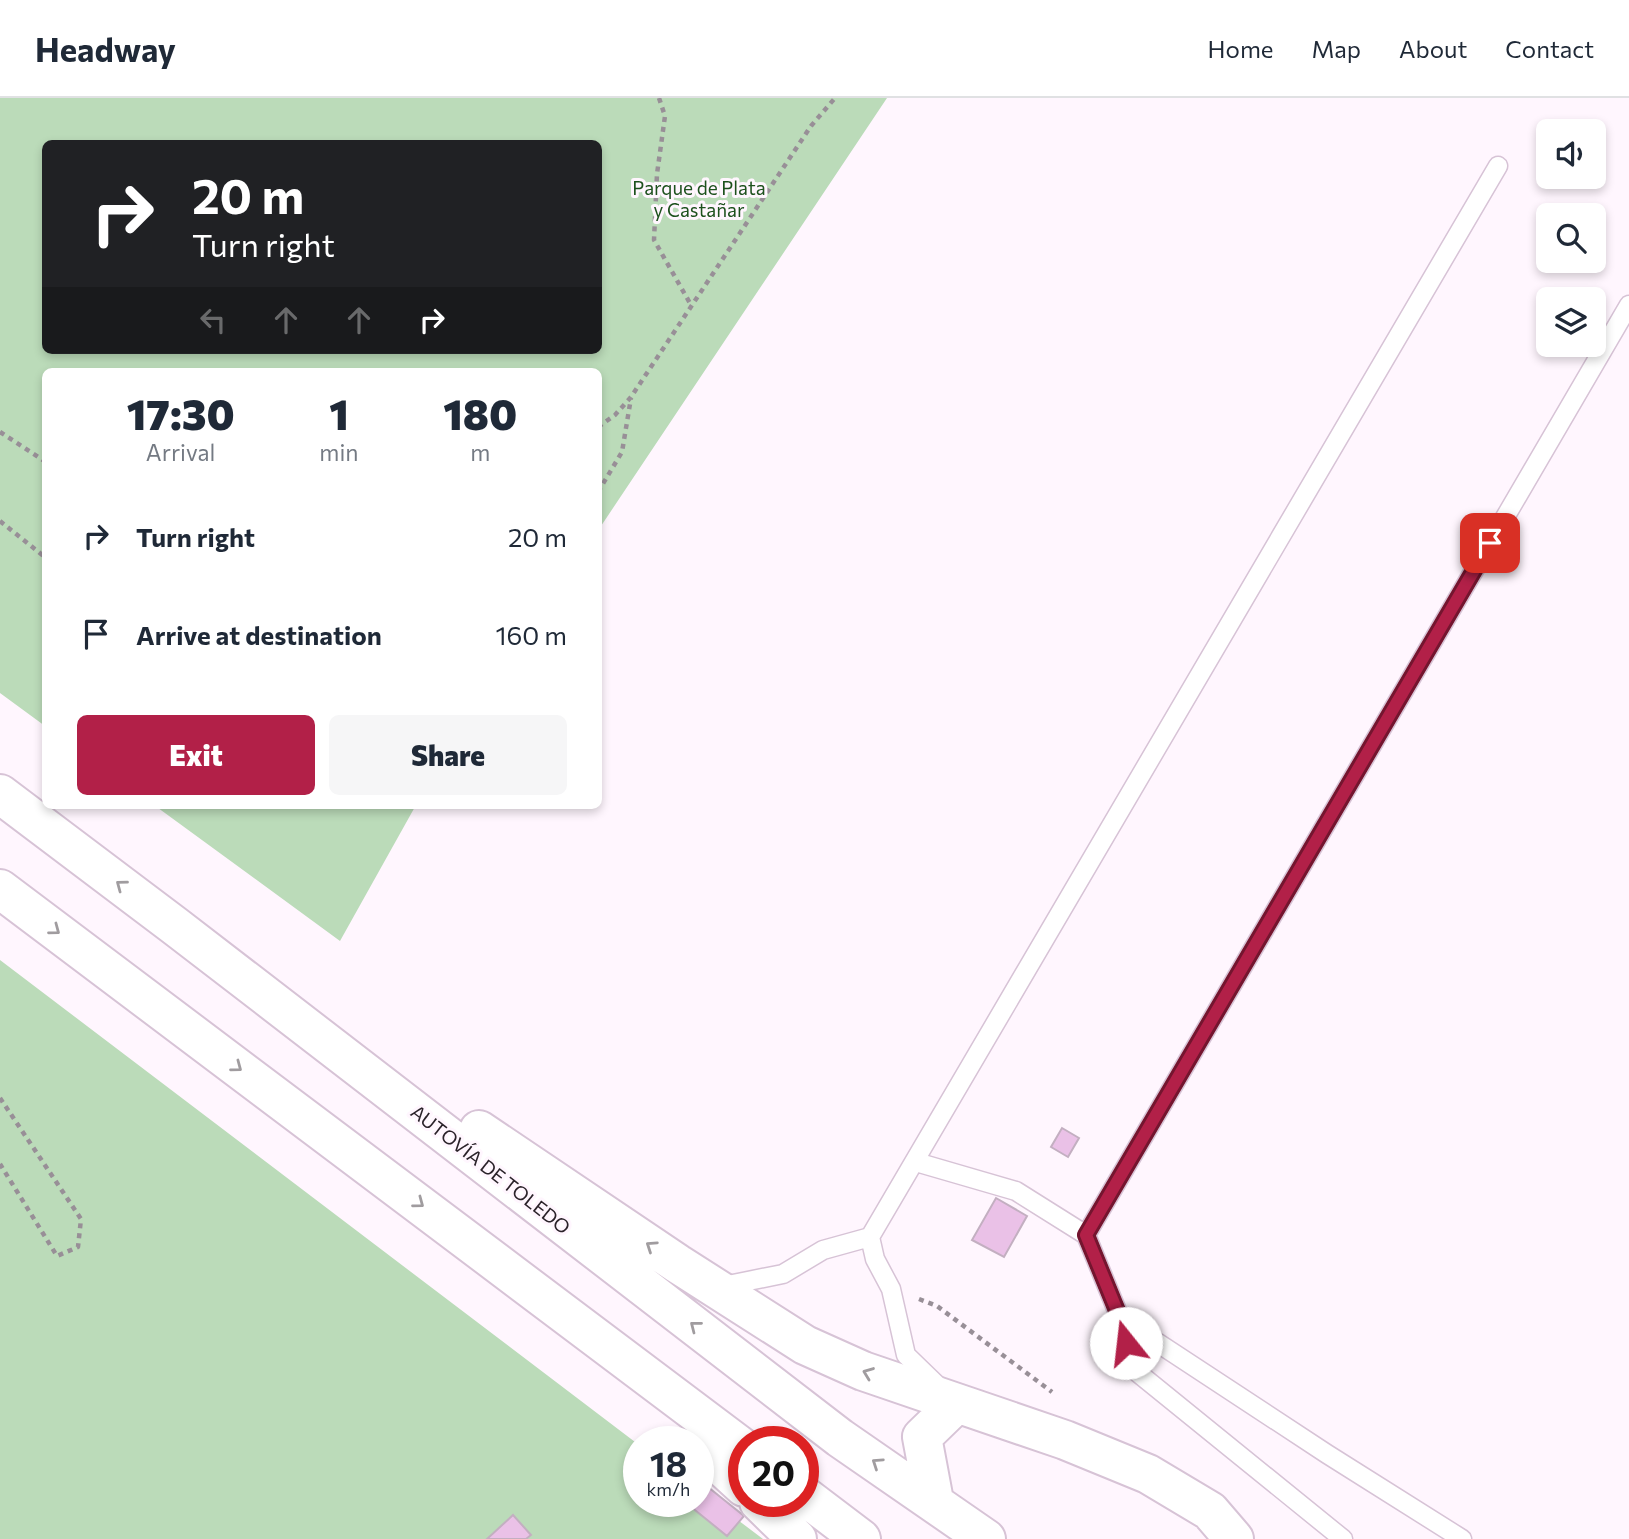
<!DOCTYPE html>
<meta charset="utf-8">
<style>
:root{--surface:#fff;--page:#f6f6f7;--text:#1f2937;--muted:#747a83;--line:#e0e1e3;--accent:#b22048}
body{margin:0;font-family:Commissioner,sans-serif;background:var(--page);color:var(--text);height:100vh;display:flex;flex-direction:column;font-size:26px;white-space:nowrap}
*{box-sizing:border-box;margin:0}
p{font-size:23px;color:var(--muted)}
.icon{flex:none;width:38px;height:38px;fill:none;stroke:currentColor;stroke-width:2;stroke-linecap:round;stroke-linejoin:round}
.map{position:relative;flex:1;overflow:hidden}
.drawer{position:absolute;left:42px;top:270px;width:560px;height:441px;display:flex;flex-direction:column;background:var(--surface);border-radius:10px;box-shadow:0 4px 10px #0003}
.drawer>*{flex:none}
.top-card{position:absolute;left:42px;top:42px;width:560px;height:214px;border-radius:10px;box-shadow:0 4px 10px #0003;background:#202124;color:#fff;overflow:hidden}
.fabs{position:absolute;left:1536px;top:21px;display:grid;gap:14px}
.fabs a{display:grid;place-items:center;width:70px;height:70px;border-radius:10px;background:var(--surface);box-shadow:0 4px 10px #0003;font-size:35px}
.speed{position:absolute;left:623px;top:1328px;display:flex;gap:14px;font-size:35px;font-weight:700;text-align:center}
.speed>*{display:grid;place-content:center;width:91px;height:91px;border-radius:50%;background:var(--surface);box-shadow:0 4px 10px #0003;line-height:1}
.speed small{font-size:18px;font-weight:400}
.speed .limit{border:10px solid #d22;background:#fff;color:#111}
.pin{position:absolute;display:grid;place-items:center;width:60px;height:60px;color:#fff;margin:-30px;border-radius:14px;box-shadow:0 4px 10px #0006}
.me{position:absolute;width:77px;margin:-38px;rotate:344deg;stroke-linejoin:round;filter:drop-shadow(0 0 5px #0008)}
.turn{display:flex;align-items:center;gap:24px;height:147px;padding:0 35px;font-size:32px}
.turn .icon{width:91px;height:91px;stroke-width:2.5}
.turn b{display:block;font-size:49px;line-height:60px}
.lanes{display:flex;align-items:center;height:66px;padding:0 35px;background:#0003;justify-content:center;gap:35px;direction:ltr}
.lanes .off{opacity:.35}
.eta{display:flex;justify-content:space-evenly;align-items:center;height:119px;text-align:center}
.eta b{font-size:42px;font-weight:800;line-height:49px}
.button{display:flex;gap:14px;margin-top:auto;padding:14px 35px}
.button a{flex:1;height:80px;border-radius:10px;background:var(--accent);color:#fff;font-size:28px;font-weight:800;line-height:80px;text-align:center}
.button a+a{background:var(--page);color:var(--text)}
ul{padding:0;list-style:none}
li{display:flex;align-items:center;gap:21px;height:98px;padding:0 35px}
li div{flex:1}
li b{display:block;font-size:26px}
li em{font-style:normal}
header{display:flex;align-items:center;gap:42px;box-sizing:border-box;height:98px;padding:0 35px;background:var(--surface);border-bottom:2px solid var(--line)}
header strong{font-size:33px}
nav{display:flex;gap:38px;margin-inline-start:auto;font-size:24px}
.map>svg:first-child{display:block}
.green{fill:#bbdbb9;fill-rule:evenodd}
.building{fill:#eac1e7;stroke:#c3afc1;stroke-width:2}
.lines{fill:none;stroke-linecap:round;stroke-linejoin:round}
.lane-casing{stroke:#d7c3d6;stroke-width:21}
.highway-casing{stroke:#d7c3d6;stroke-width:42}
.path{stroke:#988f97;stroke-width:4.5;stroke-dasharray:5 5;stroke-linecap:butt}
.lane{stroke:#fff;stroke-width:18}
.highway{stroke:#fff;stroke-width:38}
.oneway{stroke:#a09c9f}
.route-casing{stroke:#74152f;stroke-width:18}
.route{stroke:#b22048;stroke-width:12}
.labels{text-anchor:middle;dominant-baseline:central;stroke-width:6;stroke-linejoin:round;paint-order:stroke}
.park-label{font-size:19px;fill:#1d511d;stroke:#fff6fe}
.street-label{font-size:19px;fill:#2b232a;stroke:#fff6fe}
</style>
<header>
<strong>Headway</strong>
<nav><a>Home</a><a>Map</a><a>About</a><a>Contact</a></nav>
</header>
<div class="map">
<svg width="1629" height="1441" viewBox="0 0 1629 1441">
<rect width="100%" height="100%" fill="#fff6fe"/>
<!-- green -->
<path class="green" d="M0,0H887L599,431L598,273H46L45,628L0,595ZM46,46H598V252H46Z
M154,707H416L340,843Z
M0,862L639,1347V1404H698V1392L763,1441H0Z"/>
<!-- building -->
<path class="building" d="M1062,1030L1079,1040L1068,1059L1051,1049Z
M996,1100L1027,1118L1004,1159L972,1142Z
M698,1381L744,1418L727,1438L685,1404H698Z
M513,1417L531,1437L526,1441H487Z"/>
<g class="lines">
<defs>
<path id="lane" d="M916,1064L1016,1093L1086,1137
M870,1139L875,1161L891,1191L906,1257L938,1288
M718,1189L783,1176L823,1152L870,1139L1498,68
M1120,1220L1132,1270L1343,1441
M1462,1441L1327,1356L1120,1220L1086,1137L1629,207"/>
<path id="highway" d="M0,696L175,828L840,1340L986,1441
M0,791L744,1351
M479,1032L678,1166L805,1247L863,1273L1065,1342L1148,1376L1210,1413L1234,1441
M698,1347L744,1389
M803,1397L861,1441
M934,1403L922,1339L956,1306
M759,1404L797,1441"/>
</defs>
<!-- lane casing -->
<use href="#lane" class="lane-casing"/>
<!-- highway casing -->
<use href="#highway" class="highway-casing"/>
<!-- path -->
<path class="path" d="M659,0L665,18L657,76L654,142L691,207
M598,329L615,317L631,299L811,28L835,0
M0,334L46,364
M598,394L622,354L631,300
M0,423L46,460
M0,1000L81,1121L78,1149L57,1158L0,1066
M919,1201L937,1208L1052,1294"/>
<!-- lane -->
<use href="#lane" class="lane"/>
<!-- highway -->
<use href="#highway" class="highway"/>
</g>
<!-- one-way arrows -->
<defs><path id="oneway-chevron" d="M-2-3.5L2.5 0L-2 3.5" fill="none" stroke-width="1.6" stroke-linecap="round" stroke-linejoin="round" transform="scale(1.75)"/></defs>
<g class="oneway">
<use href="#oneway-chevron" transform="translate(121 787) rotate(-143)"/>
<use href="#oneway-chevron" transform="translate(55 832) rotate(37)"/>
<use href="#oneway-chevron" transform="translate(237 969) rotate(37)"/>
<use href="#oneway-chevron" transform="translate(419 1105) rotate(37)"/>
<use href="#oneway-chevron" transform="translate(651 1148) rotate(-146)"/>
<use href="#oneway-chevron" transform="translate(695 1228) rotate(-142)"/>
<use href="#oneway-chevron" transform="translate(868 1275) rotate(-159)"/>
<use href="#oneway-chevron" transform="translate(877 1365) rotate(-146)"/>
</g>
<g class="lines">
<defs>
<path id="route" d="M1126,1245L1120,1220L1086,1137L1490,445"/>
</defs>
<!-- route casing -->
<use href="#route" class="route-casing"/>
<!-- route -->
<use href="#route" class="route"/>
</g>
<g class="labels">
<!-- park labels -->
<g class="park-label">
<text x="699" y="89">Parque de Plata<tspan x="699" dy="22">y Castañar</tspan></text>
</g>
<!-- street labels -->
<g class="street-label">
<text transform="translate(491 1071) rotate(38)">AUTOVÍA DE TOLEDO</text>
</g>
</g>
</svg>
<div class="fabs">
<a><svg class="icon" aria-label="sound" viewBox="0 0 24 24"><path d="M4 9h4l5-4v14l-5-4H4zM17 9q2 3 0 6"/></svg></a>
<a><svg class="icon" aria-label="search" viewBox="0 0 24 24"><circle cx="10" cy="10" r="6"/><path d="M15 15l6 6"/></svg></a>
<a><svg class="icon" aria-label="layers" viewBox="0 0 24 24"><path d="M12 4l9 5-9 5-9-5zM3 14l9 5 9-5"/></svg></a>
</div>
<div class="speed"><div>18<small>km/h</small></div><div class="limit">20</div></div>
<div class="pin" style="left:1490px;top:445px;background:#d93025"><svg class="icon" aria-label="arrive" viewBox="0 0 24 24"><path d="M6 21V4h12l-3 4 3 4H6"/></svg></div>
<svg class="me" style="left:1126px;top:1245px" viewBox="-20 -20 40 40"><circle r="19" fill="#fff"/><path d="M0-13L10 11 0 6-10 11z" fill="#b22048"/></svg>
<div class="top-card">
<div class="turn"><svg class="icon" aria-label="right" viewBox="0 0 24 24"><path d="M7 20v-9h11M14 6l5 5-5 5"/></svg><div><b>20 m</b>Turn right</div></div>
<div class="lanes"><svg class="icon off" aria-label="left" viewBox="0 0 24 24"><path d="M17 20v-9H6M10 6l-5 5 5 5"/></svg><svg class="icon off" aria-label="ahead" viewBox="0 0 24 24"><path d="M12 20V5M6 11l6-6 6 6"/></svg><svg class="icon off" aria-label="ahead" viewBox="0 0 24 24"><path d="M12 20V5M6 11l6-6 6 6"/></svg><svg class="icon" aria-label="right" viewBox="0 0 24 24"><path d="M7 20v-9h11M14 6l5 5-5 5"/></svg></div>
</div>
<section class="drawer">
<div class="eta">
<div><b>17:30</b><p>Arrival</p></div>
<div><b>1</b><p>min</p></div>
<div><b>180</b><p>m</p></div>
</div>
<ul>
<li><svg class="icon" aria-label="right" viewBox="0 0 24 24"><path d="M7 20v-9h11M14 6l5 5-5 5"/></svg><div><b>Turn right</b></div><em>20 m</em></li>
<li><svg class="icon" aria-label="arrive" viewBox="0 0 24 24"><path d="M6 21V4h12l-3 4 3 4H6"/></svg><div><b>Arrive at destination</b></div><em>160 m</em></li>
</ul>
<div class="button"><a>Exit</a><a>Share</a></div>
</section>
</div>
